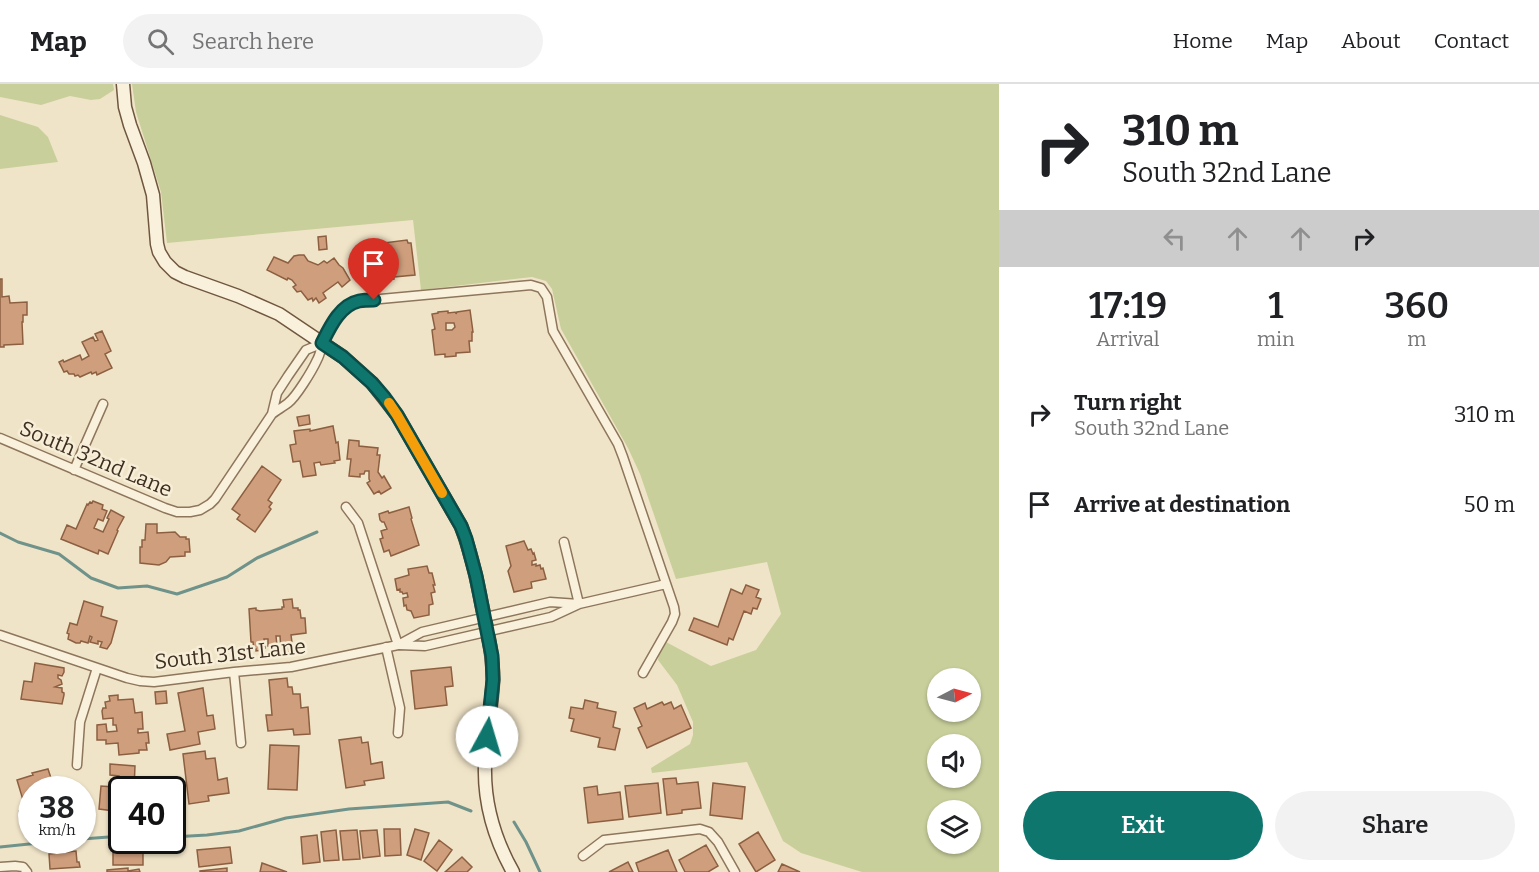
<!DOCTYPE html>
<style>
:root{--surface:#fff;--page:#f2f2f2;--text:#202124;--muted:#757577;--line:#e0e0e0;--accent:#0f766e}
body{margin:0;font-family:Bitter,serif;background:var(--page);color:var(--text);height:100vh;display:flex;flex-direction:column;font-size:22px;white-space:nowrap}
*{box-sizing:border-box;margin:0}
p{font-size:20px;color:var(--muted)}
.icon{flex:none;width:33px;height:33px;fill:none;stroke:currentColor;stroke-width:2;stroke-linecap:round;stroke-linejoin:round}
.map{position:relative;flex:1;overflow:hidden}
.side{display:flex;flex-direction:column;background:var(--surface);width:540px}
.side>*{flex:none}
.guide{background:#fff;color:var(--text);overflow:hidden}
.needle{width:39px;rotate:84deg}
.fabs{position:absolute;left:927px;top:584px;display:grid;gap:12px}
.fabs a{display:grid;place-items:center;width:54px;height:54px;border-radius:50%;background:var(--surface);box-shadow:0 2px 4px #0004;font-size:30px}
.speed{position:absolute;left:18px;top:692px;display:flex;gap:12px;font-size:30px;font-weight:700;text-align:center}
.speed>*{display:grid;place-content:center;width:78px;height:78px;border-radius:50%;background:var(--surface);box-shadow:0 2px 4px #0004;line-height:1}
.speed small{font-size:15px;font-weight:400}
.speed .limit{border:3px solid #111;border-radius:9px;background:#fff;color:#111}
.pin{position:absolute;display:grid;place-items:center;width:51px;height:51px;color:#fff;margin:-62px -26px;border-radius:50% 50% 50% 0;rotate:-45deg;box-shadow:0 0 6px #0007}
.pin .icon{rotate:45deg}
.me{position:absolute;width:66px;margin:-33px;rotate:6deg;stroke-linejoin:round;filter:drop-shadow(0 0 4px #0008)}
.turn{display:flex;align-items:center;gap:21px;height:126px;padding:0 24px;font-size:27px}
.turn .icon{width:78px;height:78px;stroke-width:2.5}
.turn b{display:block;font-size:42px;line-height:51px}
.lanes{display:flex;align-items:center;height:57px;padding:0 24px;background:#0003;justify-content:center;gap:30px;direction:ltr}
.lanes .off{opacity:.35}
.eta{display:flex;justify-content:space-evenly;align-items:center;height:102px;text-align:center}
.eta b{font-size:36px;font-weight:600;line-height:42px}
.primary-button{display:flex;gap:12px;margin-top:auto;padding:12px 24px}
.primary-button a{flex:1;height:69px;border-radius:36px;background:var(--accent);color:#fff;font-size:24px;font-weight:600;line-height:69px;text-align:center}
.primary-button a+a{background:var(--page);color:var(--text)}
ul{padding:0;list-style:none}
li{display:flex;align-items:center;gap:18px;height:90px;padding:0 24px}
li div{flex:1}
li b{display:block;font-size:22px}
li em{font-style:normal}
header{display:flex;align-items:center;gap:36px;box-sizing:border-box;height:84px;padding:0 30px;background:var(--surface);border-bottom:2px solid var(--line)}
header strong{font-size:28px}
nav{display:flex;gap:33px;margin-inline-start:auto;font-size:21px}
.search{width:420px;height:54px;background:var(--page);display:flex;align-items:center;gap:15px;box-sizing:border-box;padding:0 21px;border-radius:33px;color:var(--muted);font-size:22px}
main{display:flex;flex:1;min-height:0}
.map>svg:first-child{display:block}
.green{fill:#c9cf9b;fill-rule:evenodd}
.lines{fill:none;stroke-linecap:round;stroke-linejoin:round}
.stream{stroke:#6f938a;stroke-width:3}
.building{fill:#cf9f7d;stroke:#8d5f41;stroke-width:1.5;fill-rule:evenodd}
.street-casing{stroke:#8d765c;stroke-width:11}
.secondary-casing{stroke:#6f573f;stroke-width:15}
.street{stroke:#faf1dc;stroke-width:8}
.secondary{stroke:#faf1dc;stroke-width:12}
.route-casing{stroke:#0a4d48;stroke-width:15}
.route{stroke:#0f766e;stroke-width:10}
.slow{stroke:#f59e0b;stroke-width:10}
.labels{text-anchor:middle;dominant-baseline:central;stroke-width:5;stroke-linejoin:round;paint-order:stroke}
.street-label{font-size:21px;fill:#3d2e20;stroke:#f7eed8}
</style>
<header>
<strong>Map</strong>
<div class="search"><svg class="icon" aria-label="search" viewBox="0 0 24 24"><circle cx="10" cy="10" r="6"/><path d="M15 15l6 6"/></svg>Search here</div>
<nav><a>Home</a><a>Map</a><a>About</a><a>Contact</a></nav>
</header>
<main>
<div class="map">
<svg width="999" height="788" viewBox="0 0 999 788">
<rect width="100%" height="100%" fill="#f0e4c8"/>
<!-- green -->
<path class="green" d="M0,0H113L114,6L100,15L91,16L70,12L41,21L0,13Z
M132,0H999V788H862L801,769L783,757L747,678L652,689L651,684L690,660L693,651V638L677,601L658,576L659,570L666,558L711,582L756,566L781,530L767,478L676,495L640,390L628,364L561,245L552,205L546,197L532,193L421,206L413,136L167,159L161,108L136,28ZM938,594H970V627H938ZM938,660H970V693H938ZM938,726H970V759H938Z
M0,31L38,43L48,53L58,78L0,85Z"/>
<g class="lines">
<!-- stream -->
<path class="stream" d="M0,449L18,458L59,470L91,494L118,504L147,502L177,510L227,493L257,474L317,448
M514,738L526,758L540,788
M172,753L207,751L239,747L286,734L349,725L448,718L471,727
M82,755L122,752
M0,763L68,756"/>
</g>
<!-- building -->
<path class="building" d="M326,152L327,165L319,166L318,153Z
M407,156L408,159H411L415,191L394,193V195L369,198L367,181L361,182L359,163H363V160L366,159L376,158V160Z
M299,171H304L308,177L318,181L324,177L327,179L334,174L339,181L343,184L350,196L342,203L338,198L323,209L326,214L319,219L316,214L313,217L312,214L308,216L301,207L297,208L293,203L296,201L292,196L288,194L287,196L267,186L274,173L288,179L294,172Z
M0,195H2V213L9,212L10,219L27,218V231H23V238H22L23,260L4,261V263H0Z
M470,226L473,248H472V257H469L470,268L456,269V272L445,273V270L435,271L432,246L435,245L432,230L438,229V228L448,227V229L456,228V230L457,228ZM446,239H454L455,243L452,246H446Z
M102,247L111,267L105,270L112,284L97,291L96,288L92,290L91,288L80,293L78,291L75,292L74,290H69L67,287L64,288L59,278L63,276L64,278L80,271L82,276L89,272L82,258L93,253L95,257L98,256L95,250Z
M309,331L310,340L299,342L297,333Z
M333,342L336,359L338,358L340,376L334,377L335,379L321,381L320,378L314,379L316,391L303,393L300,377L293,378L290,361L296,360L294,347L310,345V347Z
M349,356L359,357V362L378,364L377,371H380L378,388L382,394L384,392L391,404L381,410L379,407L374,410L367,399L370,397L369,395V387H365L364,390H360V393L349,392L351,375H347Z
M262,382L281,396L268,416L272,419L269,423L271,425L255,448L237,435L240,431L232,425Z
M93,417L103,421L102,425L107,427L103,437L98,435L94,444L103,448L109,435L107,434L111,426L124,433L117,446L118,447L108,470L99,466L98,470L61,455L67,441L76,445L87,420L88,421L90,418L92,419Z
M409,423L412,434L411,435L419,461L391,472L389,466L384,468L380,455L383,454L381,447L387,445L384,438H382L380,436L379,430L388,427L389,429Z
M146,440H157V449L175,448L180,453H186V455H189L190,468H185V472L170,473L166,478L159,481L140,479V463H142V456H145Z
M524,457L528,466L531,465L533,470L534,469L536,476L532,477V481L536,480V482L540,481L541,485L543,484L546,495L531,498L532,504L514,508L508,487L511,482L506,462Z
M427,482L429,489H432L435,501H433L435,508L431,509L433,520L429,521V531L414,534L411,527L407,526L406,521L404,522L403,514L408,513L407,509L403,510L402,508H400V505L397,506L395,495L409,491L408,485Z
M746,501L759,506L756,513L761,515L757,525L753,524L751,530L744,527L733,556L729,554L727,561L689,546L694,534L718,543L731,505L742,510Z
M292,515L293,524H298V526H300L301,534H305L306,549L291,551L293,566H290L291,568L284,569L283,567H281L280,552H276L277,562H268V555H264L265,564H263L264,566L256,567V565H254L253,558H251L249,525L256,524V526L260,527L282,525V523H284L283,516Z
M84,517L103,523L101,532L117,537L111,559L107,565L100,563L102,558L98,557V560L90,558L92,553L90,552L88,559L81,557L80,559H76L68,555L69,550L67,549L70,539L77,541Z
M35,579L64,584V588L62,592L58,591V594L61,596L62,600L55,603L62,604V608L64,609V611L62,620L21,615L24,597L32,598Z
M451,583L453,602L445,603L447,621L415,625L411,587Z
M287,594L288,603H292L293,610H300L301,624L308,623L310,650L294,651L293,645L268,647L266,631H272L269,596Z
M203,604L207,632L213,631L215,645L198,648L200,660L170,666L167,650L185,647L178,609Z
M166,607L167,619L156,620L155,608Z
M118,611V616L133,615L135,629L142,628L143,645H138V649L148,648L149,659H146L147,666H139V669L119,671L118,659L106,660V656H97V641L106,640L107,648L117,647L116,641H113V634L103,635L102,627L103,624H106L105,618L110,617L109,612Z
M585,616L598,619L597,624L616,628L613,643L620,645L615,666L598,663L600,654L571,647L574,635L569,634L571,623L583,625Z
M662,618L664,621L671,618L674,625L681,621L691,644L647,664L638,644L642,642L634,624L645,619L647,625Z
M361,653L362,659L368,658L371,680L382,678L384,694L364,697L365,701L346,704L339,656Z
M270,661L299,662L297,706L268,705Z
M205,667L206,675L215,674L218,696L227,694L229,709L208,712L209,717L189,720L183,670Z
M110,680L135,682L134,705H122V716L113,715L112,722H115L114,727L99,725L101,702L114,703L113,707H118L119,692L110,691Z
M48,685L51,694L47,695L50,703L44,705H32V735L22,738L19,727L28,724L25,715L23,716L17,696L33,691L32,689Z
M676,694L677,700L698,698L701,724L682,726V729L667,731L663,695Z
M658,699L661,729L629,733L625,702Z
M713,699L745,703L742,735L710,731Z
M597,702L598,711L620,708L623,735L588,739L584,704Z
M384,745H400L401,771L385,772Z
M415,745L429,749L421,776L407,771Z
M336,746L339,776L324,777L321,748Z
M357,746L360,775L343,776L340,747Z
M377,746L380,772L363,774L360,747Z
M758,748L775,776L756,788L739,760Z
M317,751L320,778L303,780L301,753Z
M439,756L452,766L437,787L424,777Z
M706,761L718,782L708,788H685L679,776Z
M113,763H143V781H113Z
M230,763L232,779L199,783L197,766Z
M668,766L677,788H639L636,779Z
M76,767L77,778H79L80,783L50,785L49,770Z
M462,773L472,783L467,788H445Z
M628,778L633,788H609Z
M262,779L287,788H260Z
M782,780L800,788H778Z
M128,784V787L139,785L140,788H107V786Z
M227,784V788H200V787Z"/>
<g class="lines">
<defs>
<path id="street" d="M272,330C277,326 283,323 288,319C296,313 312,287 317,276C320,271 321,264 323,258C329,241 341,223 359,217L531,201L541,204L547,213L553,247L618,360L623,373L674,523L675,530L672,538L643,589
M0,354L165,424L177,428H190L200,426L210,420L215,415L272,330L277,309L288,292L306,266L323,259
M74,386L103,320
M346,423L358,439L398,561
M564,458L579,520
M0,551L127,594L140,597L154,598L234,588L291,583L398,561L422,548L550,518L579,520
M399,561L425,562L551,533L579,520L666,500
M386,563L400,624L398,649
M234,588L241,659
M77,681L80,638L97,584
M583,772L604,756L700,745L709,748L718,758L735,788
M0,783L15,782L23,783L27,788"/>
<path id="secondary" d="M123,0L125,23L130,41L144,79L153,111L157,160L159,168L165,178L175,188L185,193L238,212L279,230L343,273L372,299L397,331L461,442C471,468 477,495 482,522C487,546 493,570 493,595C492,624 485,653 485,682C484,719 495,756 513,788"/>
</defs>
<!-- street casing -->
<use href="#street" class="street-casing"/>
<!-- secondary casing -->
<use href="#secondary" class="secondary-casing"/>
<!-- street -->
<use href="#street" class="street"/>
<!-- secondary -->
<use href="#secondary" class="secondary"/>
</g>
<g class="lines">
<defs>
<path id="route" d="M374,216C369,216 364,216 359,217C340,221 330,243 322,259L343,273L372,299L384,313L397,331L461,442L466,455L476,492L492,572L493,596L487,653"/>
</defs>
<!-- route casing -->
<use href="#route" class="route-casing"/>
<!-- route -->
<use href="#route" class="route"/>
<!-- slow -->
<path class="slow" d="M389,319L397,331L442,409"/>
</g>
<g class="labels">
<!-- street labels -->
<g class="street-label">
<text transform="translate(96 375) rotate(23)">South 32nd Lane</text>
<text transform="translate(230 570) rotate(-6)">South 31st Lane</text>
</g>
</g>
</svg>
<div class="fabs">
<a><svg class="needle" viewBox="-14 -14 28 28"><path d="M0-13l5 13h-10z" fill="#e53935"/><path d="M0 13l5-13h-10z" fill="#757577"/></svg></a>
<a><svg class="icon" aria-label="sound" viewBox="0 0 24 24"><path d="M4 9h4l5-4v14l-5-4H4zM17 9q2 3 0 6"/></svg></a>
<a><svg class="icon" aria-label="layers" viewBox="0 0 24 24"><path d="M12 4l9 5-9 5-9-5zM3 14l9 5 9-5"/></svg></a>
</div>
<div class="speed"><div>38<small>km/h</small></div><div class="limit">40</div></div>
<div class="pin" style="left:374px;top:216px;background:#d93025"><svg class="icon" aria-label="arrive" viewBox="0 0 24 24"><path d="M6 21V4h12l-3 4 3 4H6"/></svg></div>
<svg class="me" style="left:487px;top:653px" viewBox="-20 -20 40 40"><circle r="19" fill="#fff"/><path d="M0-13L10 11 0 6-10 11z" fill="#0f766e"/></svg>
</div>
<section class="side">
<div class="guide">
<div class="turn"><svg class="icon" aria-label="right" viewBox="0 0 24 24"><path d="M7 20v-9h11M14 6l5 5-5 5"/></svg><div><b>310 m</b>South 32nd Lane</div></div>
<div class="lanes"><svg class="icon off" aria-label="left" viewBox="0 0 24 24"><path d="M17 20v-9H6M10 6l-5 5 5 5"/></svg><svg class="icon off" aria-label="ahead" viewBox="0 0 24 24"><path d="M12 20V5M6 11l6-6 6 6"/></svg><svg class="icon off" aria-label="ahead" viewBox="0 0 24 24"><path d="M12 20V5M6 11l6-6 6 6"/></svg><svg class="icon" aria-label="right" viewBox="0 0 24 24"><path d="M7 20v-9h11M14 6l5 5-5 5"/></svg></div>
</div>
<div class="eta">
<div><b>17:19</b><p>Arrival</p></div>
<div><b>1</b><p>min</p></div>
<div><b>360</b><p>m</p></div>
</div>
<ul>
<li><svg class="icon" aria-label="right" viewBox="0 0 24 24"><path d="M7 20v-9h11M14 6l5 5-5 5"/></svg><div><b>Turn right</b><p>South 32nd Lane</p></div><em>310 m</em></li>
<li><svg class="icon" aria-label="arrive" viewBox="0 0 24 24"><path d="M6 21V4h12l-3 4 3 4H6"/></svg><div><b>Arrive at destination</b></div><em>50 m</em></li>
</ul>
<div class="primary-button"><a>Exit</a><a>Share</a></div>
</section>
</main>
